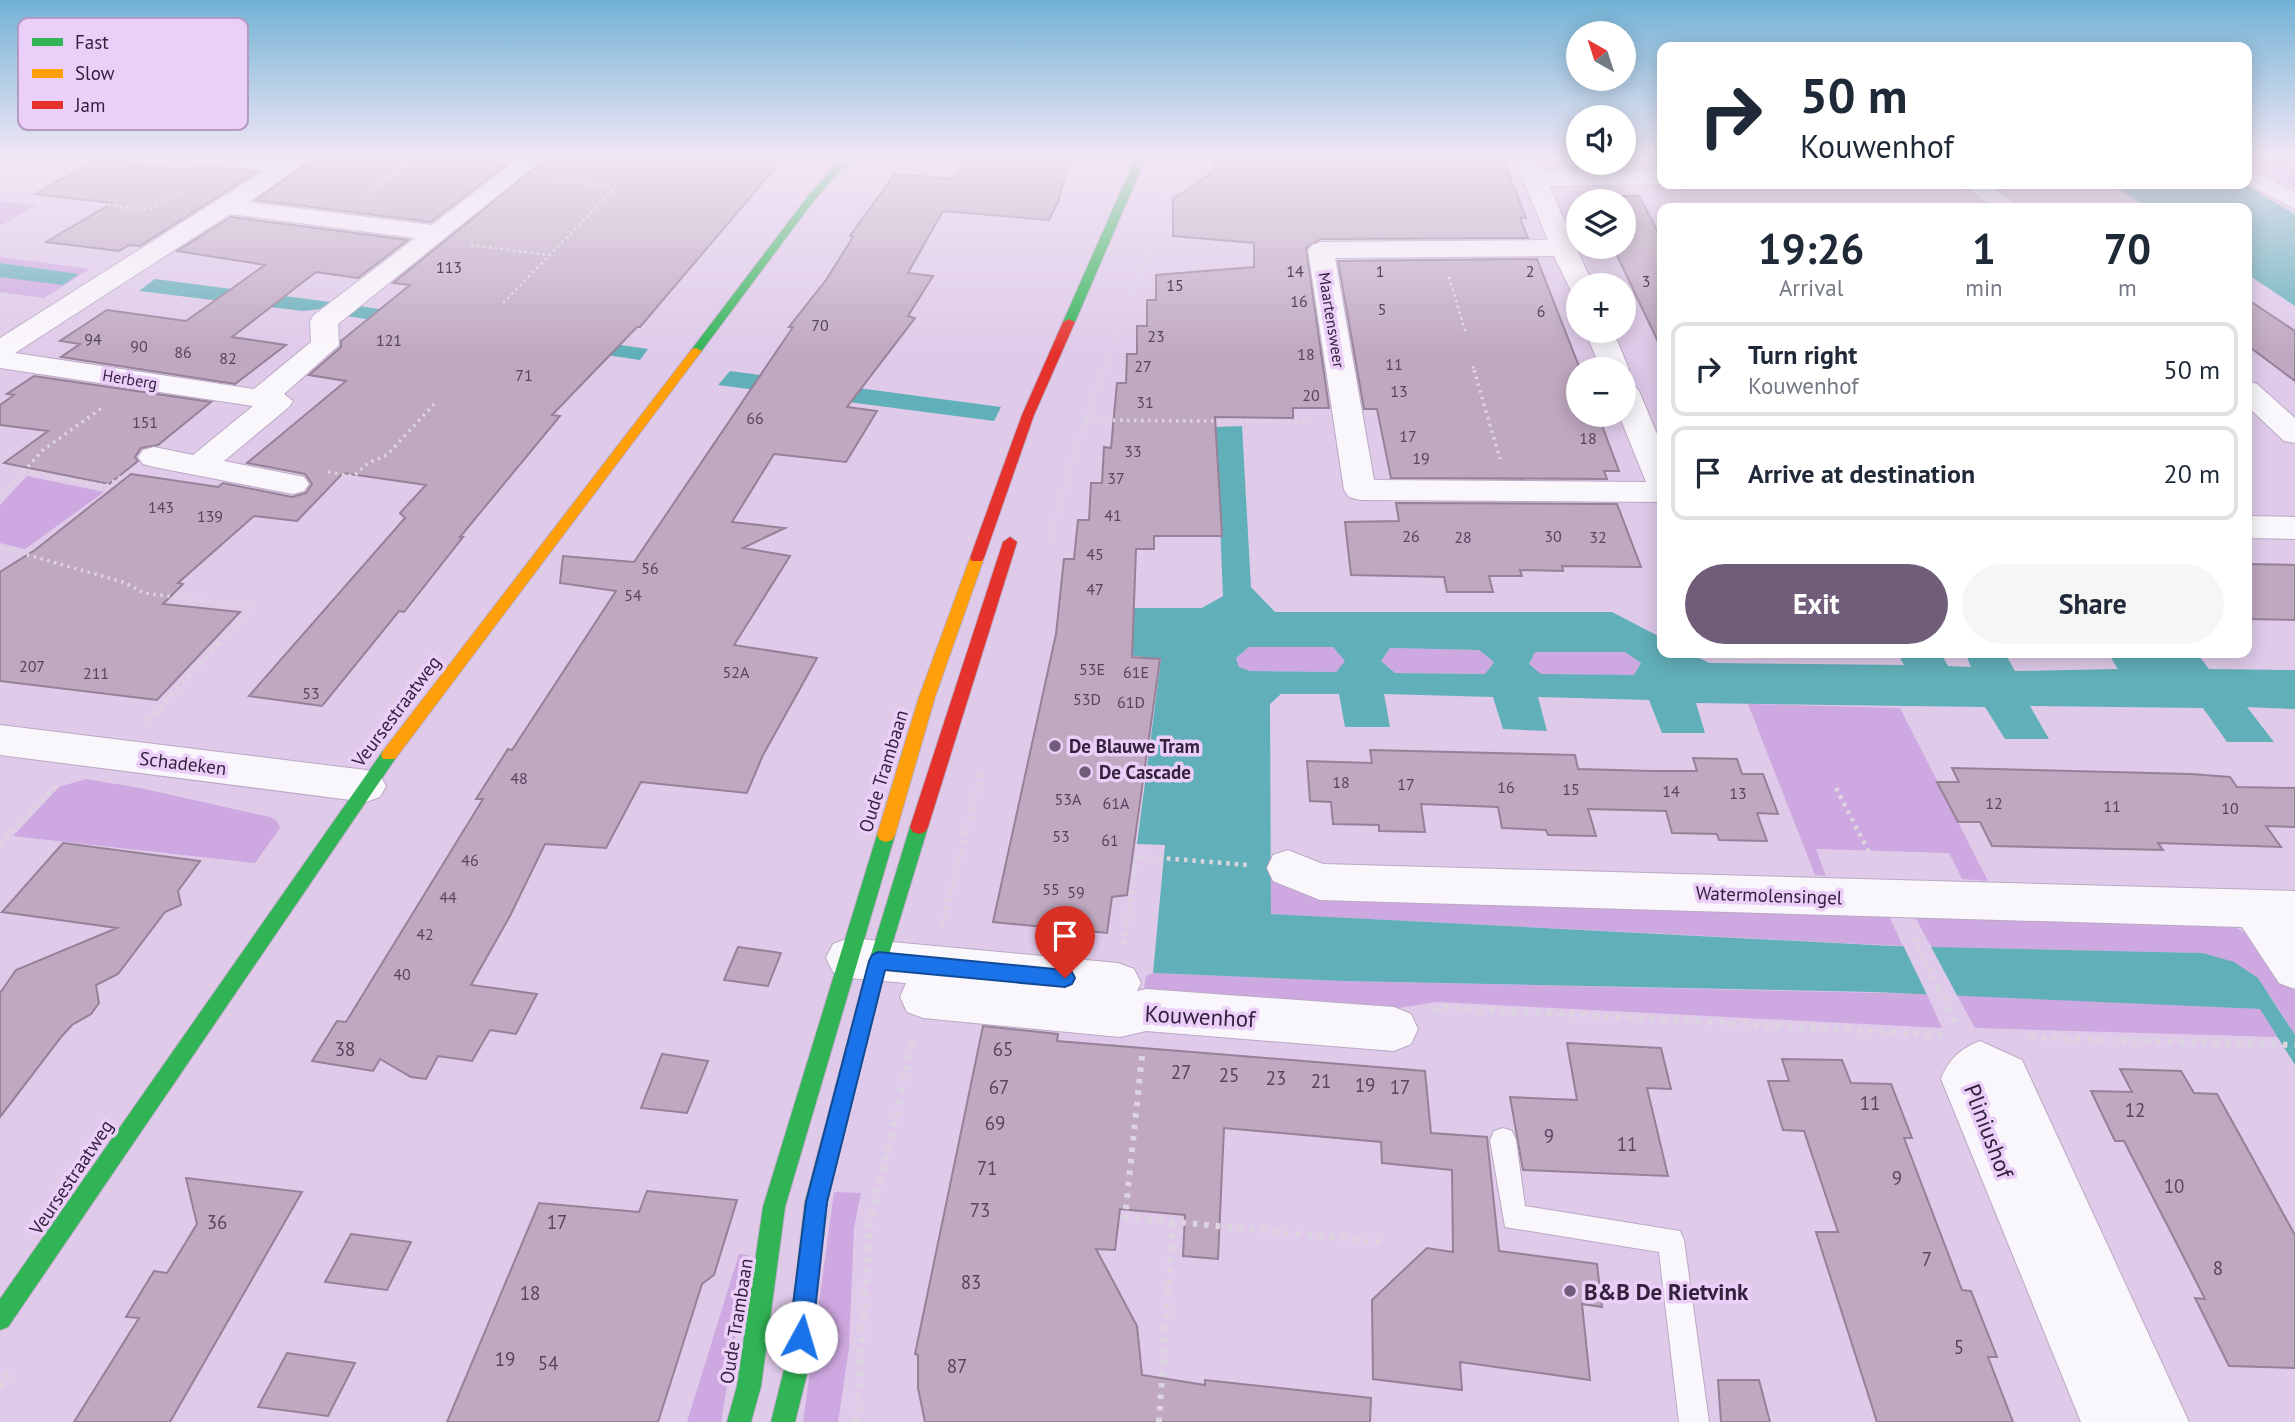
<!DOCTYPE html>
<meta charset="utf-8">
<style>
:root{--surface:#fff;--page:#f6f6f7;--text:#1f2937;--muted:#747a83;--line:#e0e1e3;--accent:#705d79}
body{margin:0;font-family:"PT Sans",sans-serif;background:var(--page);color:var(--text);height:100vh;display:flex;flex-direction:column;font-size:26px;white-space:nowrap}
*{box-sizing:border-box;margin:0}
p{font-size:23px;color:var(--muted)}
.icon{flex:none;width:38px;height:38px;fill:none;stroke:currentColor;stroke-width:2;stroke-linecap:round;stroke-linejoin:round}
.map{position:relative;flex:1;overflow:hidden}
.side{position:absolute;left:1657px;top:203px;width:595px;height:455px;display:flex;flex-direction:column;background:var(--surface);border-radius:14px;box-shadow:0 4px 18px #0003}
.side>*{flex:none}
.hud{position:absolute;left:1657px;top:42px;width:595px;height:147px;border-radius:14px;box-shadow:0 4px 18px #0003;background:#fff;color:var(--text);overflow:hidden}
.needle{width:46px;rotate:321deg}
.tools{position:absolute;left:1566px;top:21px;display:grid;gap:14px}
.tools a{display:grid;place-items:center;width:70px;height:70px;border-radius:50%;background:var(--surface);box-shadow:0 4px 18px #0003;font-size:35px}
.pin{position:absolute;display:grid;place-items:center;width:60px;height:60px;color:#fff;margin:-72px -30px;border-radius:50% 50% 50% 0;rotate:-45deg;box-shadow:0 0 7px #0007}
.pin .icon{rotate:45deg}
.me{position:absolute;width:77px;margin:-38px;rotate:6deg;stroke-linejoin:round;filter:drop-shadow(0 0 5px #0008)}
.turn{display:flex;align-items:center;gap:24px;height:147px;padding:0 28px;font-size:32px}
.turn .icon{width:91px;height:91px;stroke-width:2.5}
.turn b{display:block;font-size:49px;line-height:60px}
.eta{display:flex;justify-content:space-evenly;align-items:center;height:119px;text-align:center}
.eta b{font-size:42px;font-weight:800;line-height:49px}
.action{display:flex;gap:14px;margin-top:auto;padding:14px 28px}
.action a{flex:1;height:80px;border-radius:42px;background:var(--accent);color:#fff;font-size:28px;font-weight:800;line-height:80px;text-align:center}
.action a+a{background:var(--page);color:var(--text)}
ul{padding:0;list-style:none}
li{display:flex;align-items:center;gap:21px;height:94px;margin:0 14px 10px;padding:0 14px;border:4px solid var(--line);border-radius:14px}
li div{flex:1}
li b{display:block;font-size:26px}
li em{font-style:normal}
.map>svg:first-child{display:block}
.green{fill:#cea8e0}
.water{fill:#61afb8;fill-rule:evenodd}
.pier{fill:#dfcae9}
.building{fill:#bfa8c0;stroke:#968199;stroke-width:2}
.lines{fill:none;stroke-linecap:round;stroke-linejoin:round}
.lane-casing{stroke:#bba9c4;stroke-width:2}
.street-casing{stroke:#bba9c4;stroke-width:2}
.fast-casing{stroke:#bba9c4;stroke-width:2}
.slow-casing{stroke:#bba9c4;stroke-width:2}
.jam-casing{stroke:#bba9c4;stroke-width:2}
.path-far3{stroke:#dcd5e0;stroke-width:2.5;stroke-dasharray:2.5 3.5;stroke-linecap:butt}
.path-far2{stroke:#dcd5e0;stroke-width:3.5;stroke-dasharray:2.5 4.5;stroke-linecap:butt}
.path-far1{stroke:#dcd5e0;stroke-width:4.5;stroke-dasharray:3.5 5;stroke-linecap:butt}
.path{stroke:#dcd5e0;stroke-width:6;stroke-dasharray:4.5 7;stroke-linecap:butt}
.lane{fill:#faf7fc;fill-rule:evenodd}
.street{fill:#faf7fc;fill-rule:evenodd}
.fast{fill:#30b455;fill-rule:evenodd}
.slow{fill:#ff9f0a;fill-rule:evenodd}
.jam{fill:#e5322d;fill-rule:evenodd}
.route{fill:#1a73e8;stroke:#114b97;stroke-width:2}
.poi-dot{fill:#705d79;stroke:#ebcff9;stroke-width:2.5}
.labels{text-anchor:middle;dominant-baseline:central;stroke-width:7;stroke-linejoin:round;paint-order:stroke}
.number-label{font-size:16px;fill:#57445e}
.far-street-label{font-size:16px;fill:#34223d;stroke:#ebcff9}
.street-label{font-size:19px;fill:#34223d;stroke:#ebcff9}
.poi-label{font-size:19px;font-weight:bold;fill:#34223d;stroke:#ebcff9;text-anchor:start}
.near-number-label{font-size:19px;fill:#57445e}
.near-street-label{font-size:23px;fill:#34223d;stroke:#ebcff9}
.near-poi-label{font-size:23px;font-weight:bold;fill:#34223d;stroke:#ebcff9;text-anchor:start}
.key{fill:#ebcff9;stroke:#b49bc1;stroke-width:2}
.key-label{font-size:19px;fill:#34223d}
</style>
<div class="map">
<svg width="2295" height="1422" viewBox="0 0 2295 1422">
<rect width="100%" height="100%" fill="#dfcae9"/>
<!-- green -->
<path class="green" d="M2247,155H2295V186L2247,159Z
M0,201L37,205L0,226Z
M0,257L90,269L44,298L0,292V277L78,274L0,263Z
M27,476L104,492L25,549L0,543V505Z
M1249,647H1334L1346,661L1336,672L1250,671L1239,667L1236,658Z
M1390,648L1479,650L1494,662L1485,674L1395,673L1381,661Z
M1535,652H1625L1641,663L1634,676L1541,674L1529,664Z
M1748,704L1900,708L1988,881L1962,879L1949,853L1816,849L1826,876L1815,875Z
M86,779L140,788L270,817L277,821L280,828L255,863L13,836L59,787Z
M1271,876L1888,914L1903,946L1271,914Z
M1913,913L2232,926L2250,935L2295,987V1035C2265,988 2260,969 2203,953L1931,947Z
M1153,973L1344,981L1927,994L1942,1028L1437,1002L1385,1010L1143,995L1146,976Z
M1957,995L2260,1009L2278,1037L1975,1028Z
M834,1192L861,1193L854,1228L849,1348L838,1422H803Z
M739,1254L749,1255L721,1422H687Z"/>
<!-- water -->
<path class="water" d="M2111,184H2244L2295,214V306L2247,274V208H2148Z
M0,263L79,274L63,285L0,277Z
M155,279L330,302L320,309L303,311L139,291Z
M359,306L648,349L640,360L346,316Z
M730,371L1001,407L994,421L718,385Z
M1242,426L1251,587L1275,612H1612L1662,638V653H1690L1709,663L1904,665L1899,656L1943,657L1948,666L1971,667L1966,655H2006L2015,671L2118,669L2110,656H2199L2209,669L2295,670V709L2247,707L2274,742H2227L2203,708L2030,706L2049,739H2005L1985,707L1696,703L1705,733H1662L1649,700L1538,697L1547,731L1503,729L1493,697L1384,694L1390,727H1345L1339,694H1281L1270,704L1271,914L1893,946L2203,953L2234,962L2258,978L2295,1035V1065L2260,1009L1873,992L1344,981L1153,973L1165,845L1137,844L1161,659L1103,652L1091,608H1202L1223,596L1216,427ZM1249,647H1333L1345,661L1336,672L1250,671L1239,667L1236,658ZM1390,648L1479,650L1494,662L1485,674L1395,673L1381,661ZM1535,652H1625L1641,663L1634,675L1541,674L1529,664Z"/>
<!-- pier -->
<path class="pier" d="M1902,943H1929L1959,999L1928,997Z"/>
<!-- building -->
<path class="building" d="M319,155H519L431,222L256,200Z
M551,155H786L640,327H637L552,415L560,416L460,537H463L404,612L399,611L322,706L249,696L405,518L400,513L426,485L343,473L297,521L254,516L178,583L183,584L163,604L240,612L157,700L0,681V572L35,550L131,474L218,487L223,483L292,497L306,493L312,484L305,474L247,463L346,381L309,375L341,347V341L410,285L393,283Z
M965,155H1071L1058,202L1049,220L943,211L908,273L933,276L908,316L915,318L847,407L877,411L846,462L774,454L732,522L785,528L743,548L790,556L734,645L817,658L763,755L747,793L641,782L606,848L545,844L510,916L471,985L537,994L516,1034L490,1030L472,1061L438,1056L426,1079L411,1077L380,1059L373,1071L312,1061L337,1021L346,1022L483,799H476L508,749L512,750L616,591L560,583L563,556L634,562L793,327H789L826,280L853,237L850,236L895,174L955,179Z
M1215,155H1501L1526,218H1520L1528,238L1321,239L1306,248L1329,408H1293V418L1215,417L1222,536H1154V549H1136L1132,657L1160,659L1127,895L1112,897L1107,933L993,922L1056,634L1064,559H1074L1078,520H1089L1091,483H1102L1104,447L1111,448L1117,383H1126L1127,354H1137V326H1147V300H1156V275L1254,267V243L1173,236V199L1213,172Z
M98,159L192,171L198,167L257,172L140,246L129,245L119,251L46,242L112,203L35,194Z
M1590,196H1639L1662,240V350L1613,247H1624V201H1593Z
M231,217L408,240L358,278L316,272L232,337L286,345L235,384L61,357L80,344L60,341L107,310L186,321L265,265L177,251Z
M1537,259L1580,369L1578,415H1598L1619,471H1604L1607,479L1391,478L1377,409H1364L1338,261Z
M2247,299L2295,331V381L2247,345Z
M34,376L211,402L158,445L141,448L135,457L138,461L109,484L4,463L48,431L0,425V405L14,395L7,394Z
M1396,503L1617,504L1641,567L1562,566L1563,571L1520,570L1522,576H1489L1493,592H1447L1444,577L1351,575L1345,522L1399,521Z
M2247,564L2295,565V620L2247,619Z
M1370,750L1575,755L1578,769L1653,771H1697L1693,758L1737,759L1742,774H1763L1778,814L1757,813L1767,841L1719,840L1717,834L1672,833L1666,811L1588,809L1596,836L1548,835L1546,830L1502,828L1498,807L1421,804L1425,832L1379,831V825L1333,824L1331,802L1310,801L1307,761L1372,763Z
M1952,768L2191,774L2230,777L2237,787L2295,788V827L2266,826L2281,847L2158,843L2163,850L1992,846L1980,822H1958L1937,782H1959Z
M63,843L200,861L178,891L181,905L165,912L118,974L96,985L99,1003L91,1014L72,1025L62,1036L0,1117V993L16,970L117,928L2,912Z
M738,947L781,953L768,986L724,980Z
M983,1026L1058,1034L1057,1041L1425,1071L1431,1133L1487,1137L1499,1251L1597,1264L1602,1307L1582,1304L1590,1380L1460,1362L1462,1390L1373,1379L1372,1300L1427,1248L1453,1252L1452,1170L1382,1163L1381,1142L1224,1128L1218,1259L1183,1256L1185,1215L1120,1209L1115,1250L1096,1249L1137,1326L1142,1375L1205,1385V1380L1371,1398L1370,1422H925L918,1388V1355L915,1354Z
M1567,1043L1661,1048L1671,1089L1647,1088L1668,1176L1523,1170L1510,1097L1577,1100Z
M662,1054L708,1061L687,1113L641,1108Z
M1782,1059L1842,1060L1851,1083L1891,1084L1912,1138H1904L1962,1290L1971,1291L1997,1357H1988L2013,1422H1877L1816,1232H1838L1804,1131L1783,1130L1768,1081H1789Z
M2120,1069L2181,1071L2194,1093L2217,1094L2295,1235V1368L2229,1366L2195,1298L2205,1299L2177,1244L2124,1141H2115L2091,1091L2132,1092Z
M186,1178L302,1192L170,1422H74L139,1318L126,1317L154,1271L167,1273L197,1224Z
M647,1191L737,1200L714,1275L702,1284L658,1422H447L539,1203L639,1212Z
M351,1234L411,1242L387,1290L325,1282Z
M287,1353L355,1363L328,1416L258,1407Z
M1718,1380H1759L1770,1422H1721Z"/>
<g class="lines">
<defs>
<path id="lane" d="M1503,1128L1512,1131L1516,1140L1525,1206L1680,1231L1684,1240L1709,1422H1679L1659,1252L1505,1227L1490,1140L1494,1131Z"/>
<path id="street" d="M180,155H252L283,159L289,155H316L249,202L432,225L523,155H548L338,324L339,345L284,394L293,401L289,407L224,461L304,477L309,484L304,491L293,494L154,467L143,464L138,457L143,450L154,447L193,455L253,406L0,368V338L265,170L191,162L183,160ZM230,214L415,238L314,315L310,321L311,342L254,389L15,353Z
M1513,155H1535L1543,172H1662V184H1671L1549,186L1593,285H1578V293L1571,291L1554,256L1335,258L1374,480L1646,482L1619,415H1624V382L1634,385L1639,391L1662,446V502L1360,500L1349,497L1344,490L1308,250L1312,245L1321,242L1548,240Z
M2247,167L2295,192V209L2247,184Z
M1963,184H1990L2020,208H1993Z
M1585,331H1613L1629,369L1625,375L1624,369H1601Z
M2247,381L2257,384L2295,418V443L2284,441L2247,406Z
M2247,516L2295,517V539L2247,538Z
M0,725L366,770L380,775L386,786L380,797L366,802L0,755Z
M1288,850L1323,864L2295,891V989L2279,983L2242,927L1320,900L1273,881L1267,868L1273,855Z
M849,938L1118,963L1134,969L1141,983L1137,991L1146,989L1394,1007L1411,1014L1418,1029L1411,1044L1394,1051L1146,1031L1120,1037L923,1018L907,1012L900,997L906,983L849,978L833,972L826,958L833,944Z
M1980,1041L2022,1060L2189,1422H2081L1941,1079C1949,1059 1960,1049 1980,1041Z"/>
<path id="fast" d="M852,155H863L840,171L815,199L700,353H692V349L809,195L834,167Z
M1137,155H1147L1075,322L1065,324L1063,322Z
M389,749L395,751L397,755L395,759L8,1327L0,1330V1299L383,751Z
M919,820L925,822L928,827L887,961L827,1202L810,1362L795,1422H771L786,1362L805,1202L869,961L910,827L913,822Z
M886,828L892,830L895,835L785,1207L761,1386L751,1422H727L737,1386L763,1207L877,835L880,830Z"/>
<path id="slow" d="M696,348L702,351L700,353L395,759H383L381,755L383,751L692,349Z
M977,553L984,558L935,697L895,835L892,840L886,842L880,840L877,835L919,697L970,558Z"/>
<path id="jam" d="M1069,319L1075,322L1034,415L984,558L982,561H972L970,558L1022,415L1063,322Z
M1010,537L1017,542L928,827L925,832L919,834L913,832L910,827L1003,542Z"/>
</defs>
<!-- lane casing -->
<use href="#lane" class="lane-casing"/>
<!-- street casing -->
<use href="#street" class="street-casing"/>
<!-- fast casing -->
<use href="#fast" class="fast-casing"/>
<!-- slow casing -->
<use href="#slow" class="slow-casing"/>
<!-- jam casing -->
<use href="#jam" class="jam-casing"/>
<!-- path-far3 -->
<path class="path-far3" d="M1176,164L1180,155
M1783,184L1800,208
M367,193L420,155
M67,205L75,201L148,210L179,192L185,193
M0,230H24
M471,245L549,255
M1449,277L1466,334
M0,295L20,297
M503,303L616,187L553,180
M1473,366L1475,372
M1103,372L1166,207L1162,195"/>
<!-- path-far2 -->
<path class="path-far2" d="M1474,370L1500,459
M1085,420L1313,422
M24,471L106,486L124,475
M328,472L354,476L368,463L387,455L437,401
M0,498L43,450L103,407
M1049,538L1085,420L1104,370
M0,547L123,582L144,593L252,607L218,645"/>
<!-- path-far1 -->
<path class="path-far1" d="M148,721L219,643
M1836,788L1871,856
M0,844L58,785
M942,926L981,772
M1914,938L1939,989
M1124,944L1137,856L1248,865"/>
<!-- path -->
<path class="path" d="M1938,987L1958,1028
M1433,1011L1441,1007L1944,1035
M2030,1038L2295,1045
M1142,1056L1125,1217L1384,1242
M0,1387L13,1368
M856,1422L870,1225L914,1037
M1159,1422L1173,1223"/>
<!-- lane -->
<use href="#lane" class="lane"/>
<!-- street -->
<use href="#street" class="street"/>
<!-- fast -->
<use href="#fast" class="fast"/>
<!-- slow -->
<use href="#slow" class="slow"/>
<!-- jam -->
<use href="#jam" class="jam"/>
</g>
<!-- sky -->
<linearGradient id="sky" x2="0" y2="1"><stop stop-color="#72b2d5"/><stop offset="0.44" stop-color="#f1e7f5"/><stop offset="1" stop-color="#f1e7f5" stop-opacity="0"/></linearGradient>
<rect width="2295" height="354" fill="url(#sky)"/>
<!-- route -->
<path class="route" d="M878,952L1065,970L1072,972L1075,978L1072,984L1065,987L885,970L827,1202L812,1337L809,1346L801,1349L793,1346L789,1337L806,1202L869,961L872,955Z"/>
<!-- markers -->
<g class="poi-dot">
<circle cx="1055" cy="746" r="7"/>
<circle cx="1085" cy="772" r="7"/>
<circle cx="1570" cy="1291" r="7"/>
</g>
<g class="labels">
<!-- number labels -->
<g class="number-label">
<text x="449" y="267">113</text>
<text x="1295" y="271">14</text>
<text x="1380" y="271">1</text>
<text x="1530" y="271">2</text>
<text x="1646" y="281">3</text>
<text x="1175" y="285">15</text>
<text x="1299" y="301">16</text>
<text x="1382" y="309">5</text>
<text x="1541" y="311">6</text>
<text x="820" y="325">70</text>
<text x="1156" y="336">23</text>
<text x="93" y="339">94</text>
<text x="389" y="340">121</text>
<text x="139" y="346">90</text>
<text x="183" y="352">86</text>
<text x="1306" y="354">18</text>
<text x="228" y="358">82</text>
<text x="1394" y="364">11</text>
<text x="1143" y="366">27</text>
<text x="524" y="375">71</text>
<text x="1399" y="391">13</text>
<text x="1311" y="395">20</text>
<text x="1145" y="402">31</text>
<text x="755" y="418">66</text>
<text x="145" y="422">151</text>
<text x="1408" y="436">17</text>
<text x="1588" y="438">18</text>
<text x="1133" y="451">33</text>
<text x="1421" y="458">19</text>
<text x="1116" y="478">37</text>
<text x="161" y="507">143</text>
<text x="1113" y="515">41</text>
<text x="210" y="516">139</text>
<text x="1411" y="536">26</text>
<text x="1553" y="536">30</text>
<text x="1463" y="537">28</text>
<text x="1598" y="537">32</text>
<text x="1095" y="554">45</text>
<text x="650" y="568">56</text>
<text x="1095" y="589">47</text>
<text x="633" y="595">54</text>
<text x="32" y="666">207</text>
<text x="1092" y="669">53E</text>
<text x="736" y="672">52A</text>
<text x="1136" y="672">61E</text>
<text x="96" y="673">211</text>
<text x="311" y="693">53</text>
<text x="1087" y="699">53D</text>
<text x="1131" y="702">61D</text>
<text x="519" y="778">48</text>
<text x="1341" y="782">18</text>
<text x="1406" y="784">17</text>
<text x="1506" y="787">16</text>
<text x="1571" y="789">15</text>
<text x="1671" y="791">14</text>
<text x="1738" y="793">13</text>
<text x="1068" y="799">53A</text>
<text x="1116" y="803">61A</text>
<text x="1994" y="803">12</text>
<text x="2112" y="806">11</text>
<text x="2230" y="808">10</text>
<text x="1061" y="836">53</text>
<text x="1110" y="840">61</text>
<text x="470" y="860">46</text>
<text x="1051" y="889">55</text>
<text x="1076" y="892">59</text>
<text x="448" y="897">44</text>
<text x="425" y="934">42</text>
<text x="402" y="974">40</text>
</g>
<!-- far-street labels -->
<g class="far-street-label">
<text transform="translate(1332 320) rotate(81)">Maartensweer</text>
<text transform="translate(130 379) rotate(9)">Herberg</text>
</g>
<!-- street labels -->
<g class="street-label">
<text transform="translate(396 711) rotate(-53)">Veursestraatweg</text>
<text transform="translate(183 763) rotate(7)">Schadeken</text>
<text transform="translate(883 771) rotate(-73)">Oude Trambaan</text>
<text transform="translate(1769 895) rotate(2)">Watermolensingel</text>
<text transform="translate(71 1177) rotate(-56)">Veursestraatweg</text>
<text transform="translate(736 1321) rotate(-81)">Oude Trambaan</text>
</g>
<!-- poi labels -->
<g class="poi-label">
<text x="1069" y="746">De Blauwe Tram</text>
<text x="1099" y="772">De Cascade</text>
</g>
<!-- near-number labels -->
<g class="near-number-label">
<text x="345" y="1049">38</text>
<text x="1003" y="1049">65</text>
<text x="1181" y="1072">27</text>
<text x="1229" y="1075">25</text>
<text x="1276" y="1078">23</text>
<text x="1321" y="1081">21</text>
<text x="1365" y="1085">19</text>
<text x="999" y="1087">67</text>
<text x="1400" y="1087">17</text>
<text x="1870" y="1103">11</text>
<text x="2135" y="1110">12</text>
<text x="995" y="1123">69</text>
<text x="1549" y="1136">9</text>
<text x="1627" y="1144">11</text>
<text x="987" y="1168">71</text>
<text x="1897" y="1178">9</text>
<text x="2174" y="1186">10</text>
<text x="980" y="1210">73</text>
<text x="217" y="1222">36</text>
<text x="557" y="1222">17</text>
<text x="1927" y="1259">7</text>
<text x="2218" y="1268">8</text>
<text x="971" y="1282">83</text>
<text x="530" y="1293">18</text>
<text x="1959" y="1347">5</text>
<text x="505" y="1359">19</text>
<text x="548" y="1363">54</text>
<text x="957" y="1366">87</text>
</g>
<!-- near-street labels -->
<g class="near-street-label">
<text transform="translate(1200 1016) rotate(3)">Kouwenhof</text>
<text transform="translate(1989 1131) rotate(69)">Pliniushof</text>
</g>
<!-- near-poi labels -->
<g class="near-poi-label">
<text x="1584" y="1291">B&amp;B De Rietvink</text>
</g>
</g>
<!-- legend -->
<rect x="18" y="18" width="230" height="112" rx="10" class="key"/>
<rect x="32" y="38" width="31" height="8" fill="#30b455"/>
<rect x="32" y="69" width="31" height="9" fill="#ff9f0a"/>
<rect x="32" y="101" width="31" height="8" fill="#e5322d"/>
<g class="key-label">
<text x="75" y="49">Fast</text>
<text x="75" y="80">Slow</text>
<text x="75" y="112">Jam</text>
</g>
</svg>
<div class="tools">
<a><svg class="needle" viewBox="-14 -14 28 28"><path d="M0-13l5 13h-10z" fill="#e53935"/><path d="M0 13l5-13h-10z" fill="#747a83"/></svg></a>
<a><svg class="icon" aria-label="sound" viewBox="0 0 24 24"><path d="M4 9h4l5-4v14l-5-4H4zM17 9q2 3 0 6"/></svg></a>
<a><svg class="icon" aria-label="layers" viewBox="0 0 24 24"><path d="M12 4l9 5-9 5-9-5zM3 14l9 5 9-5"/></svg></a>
<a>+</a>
<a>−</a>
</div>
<div class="pin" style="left:1065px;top:978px;background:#d93025"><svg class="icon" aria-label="arrive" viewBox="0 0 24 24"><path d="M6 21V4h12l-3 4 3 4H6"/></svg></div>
<svg class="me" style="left:801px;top:1337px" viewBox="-20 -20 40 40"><circle r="19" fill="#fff"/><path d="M0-13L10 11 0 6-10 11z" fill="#1a73e8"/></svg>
<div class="hud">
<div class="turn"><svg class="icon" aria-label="right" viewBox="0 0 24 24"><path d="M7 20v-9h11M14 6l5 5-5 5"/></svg><div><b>50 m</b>Kouwenhof</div></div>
</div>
<section class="side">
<div class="eta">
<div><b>19:26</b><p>Arrival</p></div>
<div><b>1</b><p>min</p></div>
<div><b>70</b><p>m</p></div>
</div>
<ul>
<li><svg class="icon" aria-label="right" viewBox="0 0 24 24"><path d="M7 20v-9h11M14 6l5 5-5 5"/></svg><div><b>Turn right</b><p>Kouwenhof</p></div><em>50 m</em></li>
<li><svg class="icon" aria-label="arrive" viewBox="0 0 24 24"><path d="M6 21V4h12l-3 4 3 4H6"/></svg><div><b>Arrive at destination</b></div><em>20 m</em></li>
</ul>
<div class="action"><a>Exit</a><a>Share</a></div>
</section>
</div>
